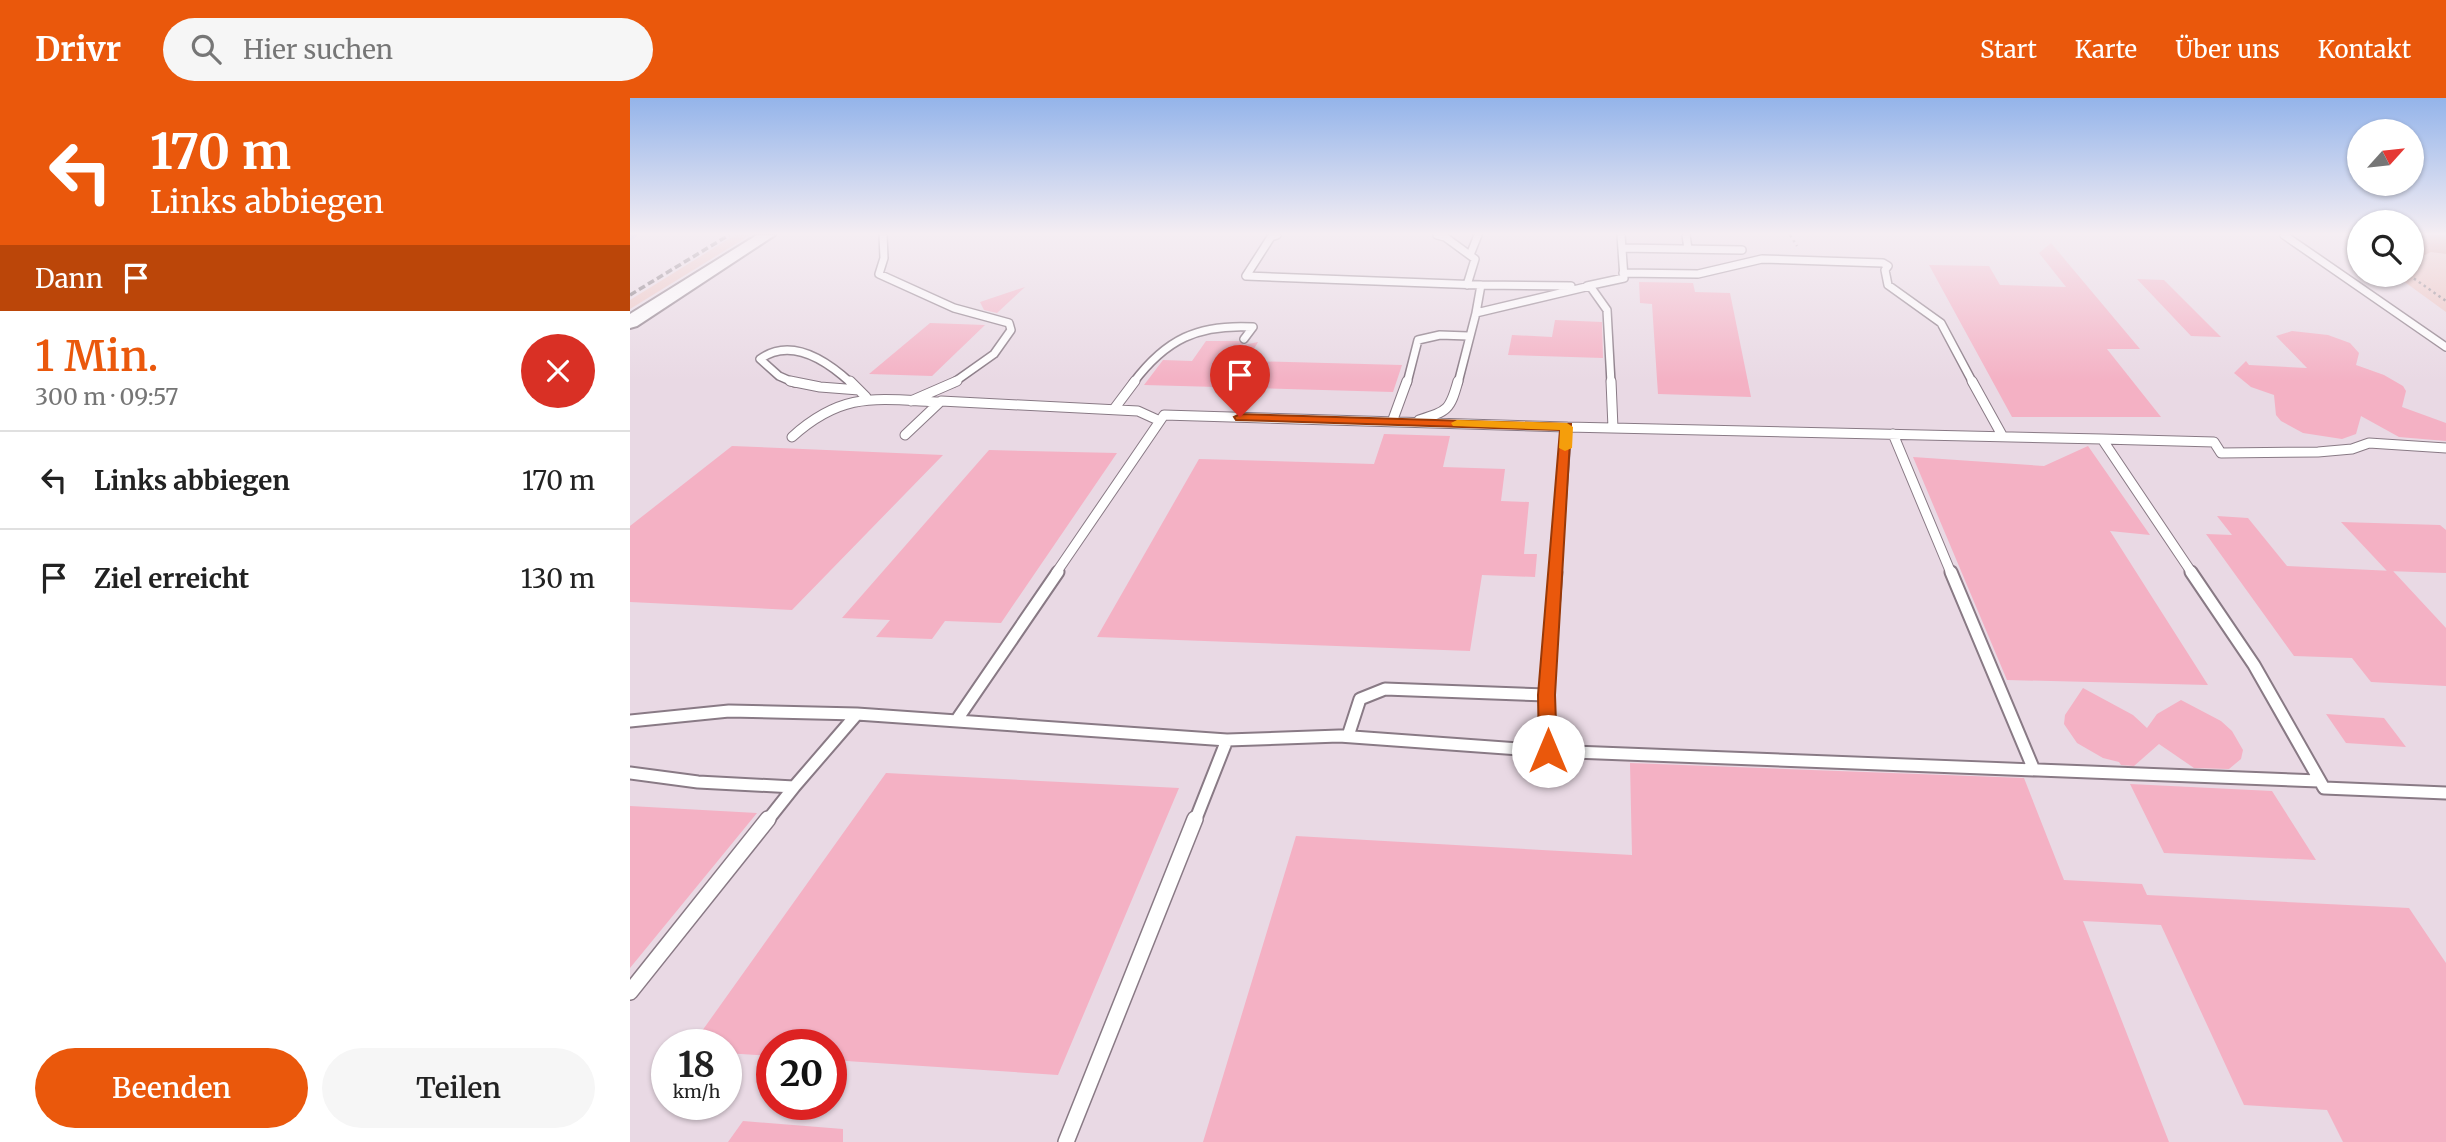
<!DOCTYPE html>
<html lang="de">
<meta charset="utf-8">
<style>
:root{--surface:#fff;--page:#f6f6f6;--text:#222;--muted:#767676;--line:#e0e0e0;--accent:#ea580c}
body{margin:0;font-family:Merriweather,serif;background:var(--page);color:var(--text);height:100vh;display:flex;flex-direction:column;font-size:26px;white-space:nowrap}
*{box-sizing:border-box;margin:0}
p{font-size:23px;color:var(--muted)}
.icon{flex:none;width:38px;height:38px;fill:none;stroke:currentColor;stroke-width:2;stroke-linecap:round;stroke-linejoin:round}
.map{position:relative;flex:1;overflow:hidden}
.side{display:flex;flex-direction:column;background:var(--surface);width:630px}
.side>*{flex:none}
.guide{background:#ea580c;color:#fff;overflow:hidden}
.needle{width:46px;rotate:63deg}
.controls{position:absolute;left:1717px;top:21px;display:grid;gap:14px}
.controls a{display:grid;place-items:center;width:77px;height:77px;border-radius:50%;background:var(--surface);box-shadow:0 2px 5px #0004;font-size:35px}
.speed{position:absolute;left:21px;top:931px;display:flex;gap:14px;font-size:35px;font-weight:700;text-align:center}
.speed>*{display:grid;place-content:center;width:91px;height:91px;border-radius:50%;background:var(--surface);box-shadow:0 2px 5px #0004;line-height:1}
.speed small{font-size:18px;font-weight:400}
.speed .limit{border:10px solid #d22;background:#fff;color:#111}
.pin{position:absolute;display:grid;place-items:center;width:60px;height:60px;color:#fff;margin:-72px -30px;border-radius:50% 50% 50% 0;rotate:-45deg;box-shadow:0 0 7px #0007}
.pin .icon{rotate:45deg}
.me{position:absolute;width:77px;margin:-38px;rotate:0deg;stroke-linejoin:round;filter:drop-shadow(0 0 5px #0008)}
.turn{display:flex;align-items:center;gap:24px;height:147px;padding:0 35px;font-size:32px}
.turn .icon{width:91px;height:91px;stroke-width:2.5}
.turn b{display:block;font-size:49px;line-height:60px}
.then{display:flex;align-items:center;height:66px;padding:0 35px;background:#0003;gap:14px;font-size:26px}
.round{display:grid;place-items:center;flex:none;width:74px;height:74px;border-radius:37px;background:var(--page)}
.overview{display:flex;align-items:center;justify-content:space-between;height:119px;padding:0 35px}
h1{font-size:42px;font-weight:600;line-height:52px;color:var(--accent)}
.button{display:flex;gap:14px;margin-top:auto;padding:14px 35px}
.button a{flex:1;height:80px;border-radius:42px;background:var(--accent);color:#fff;font-size:28px;font-weight:600;line-height:80px;text-align:center}
.button a+a{background:var(--page);color:var(--text)}
ul{padding:0;list-style:none}
li{display:flex;align-items:center;gap:21px;height:98px;padding:0 35px;border-top:2px solid var(--line)}
li div{flex:1}
li b{display:block;font-size:26px}
li em{font-style:normal}
header{display:flex;align-items:center;gap:42px;box-sizing:border-box;height:98px;padding:0 35px;background:var(--accent);color:#fff}
header strong{font-size:33px}
nav{display:flex;gap:38px;margin-inline-start:auto;font-size:24px}
.search{width:490px;height:63px;background:var(--page);display:flex;align-items:center;gap:18px;box-sizing:border-box;padding:0 24px;border-radius:38px;color:var(--muted);font-size:26px}
main{display:flex;flex:1;min-height:0}
.map>svg:first-child{display:block}
.green{fill:#edc2be}
.forest{fill:#db9892}
.lines{fill:none;stroke-linecap:round;stroke-linejoin:round}
.stream{stroke:#b7b4ed;stroke-width:4.5}
.building{fill:#f4b1c4}
.service-far3-casing{stroke:#897a85;stroke-width:10}
.service-far2-casing{stroke:#897a85;stroke-width:11}
.service-far1-casing{stroke:#897a85;stroke-width:15}
.service-casing{stroke:#897a85;stroke-width:18}
.tertiary-casing{stroke:#897a85;stroke-width:4}
.path{stroke:#877c83;stroke-width:2.5;stroke-dasharray:2.5 3.5;stroke-linecap:butt}
.service-far3{stroke:#fff;stroke-width:7}
.service-far2{stroke:#fff;stroke-width:9}
.service-far1{stroke:#fff;stroke-width:11}
.service{stroke:#fff;stroke-width:15}
.tertiary{fill:#fff;fill-rule:evenodd}
.rail{stroke:#6e646b;stroke-width:3.5;stroke-dasharray:7 3.5;stroke-linecap:butt}
.route{fill:#ea580c;stroke:#983908;stroke-width:2}
.slow{fill:#f59e0b}
</style>
<header>
<strong>Drivr</strong>
<div class="search"><svg class="icon" aria-label="search" viewBox="0 0 24 24"><circle cx="10" cy="10" r="6"/><path d="M15 15l6 6"/></svg>Hier suchen</div>
<nav><a>Start</a><a>Karte</a><a>Über uns</a><a>Kontakt</a></nav>
</header>
<main>
<section class="side">
<div class="guide">
<div class="turn"><svg class="icon" aria-label="left" viewBox="0 0 24 24"><path d="M17 20v-9H6M10 6l-5 5 5 5"/></svg><div><b>170 m</b>Links abbiegen</div></div>
<div class="then">Dann<svg class="icon" aria-label="arrive" viewBox="0 0 24 24"><path d="M6 21V4h12l-3 4 3 4H6"/></svg></div>
</div>
<div class="overview"><div><h1>1 Min.</h1><p>300 m · 09:57</p></div><a class="round" style="background:#d93025;color:#fff"><svg class="icon" aria-label="close" viewBox="0 0 24 24"><path d="M6 6l12 12M18 6L6 18"/></svg></a></div>
<ul>
<li><svg class="icon" aria-label="left" viewBox="0 0 24 24"><path d="M17 20v-9H6M10 6l-5 5 5 5"/></svg><div><b>Links abbiegen</b></div><em>170 m</em></li>
<li><svg class="icon" aria-label="arrive" viewBox="0 0 24 24"><path d="M6 21V4h12l-3 4 3 4H6"/></svg><div><b>Ziel erreicht</b></div><em>130 m</em></li>
</ul>
<div class="button"><a>Beenden</a><a>Teilen</a></div>
</section>
<div class="map">
<svg width="1816" height="1044" viewBox="0 0 1816 1044">
<rect width="100%" height="100%" fill="#e9d9e4"/>
<!-- green -->
<path class="green" d="M105,137H120L0,211V202Z
M1782,137H1816V214L1765,177H1782Z"/>
<!-- forest -->
<path class="forest" d="M1782,137H1816V156L1801,154L1786,161L1782,158Z"/>
<g class="lines">
<!-- stream -->
<path class="stream" d="M0,140L5,137"/>
</g>
<!-- building -->
<path class="building" d="M1421,145L1510,251H1477L1531,319H1382L1299,167L1359,168L1370,187L1436,189L1409,155Z
M1507,181L1534,182L1591,239L1561,238Z
M1009,184L1063,185L1065,194L1100,195L1121,299L1028,296L1022,206L1010,205Z
M395,189L367,215L354,212L350,204Z
M925,222L972,224L973,260L878,257L882,237L922,239Z
M300,225L355,227L302,278L239,276Z
M1662,233L1698,237L1720,245L1729,255L1726,267L1754,277L1773,288L1776,293L1772,309L1816,325V343L1769,339L1731,318L1726,336L1712,341L1673,335L1651,323L1646,317L1644,297L1621,289L1604,275L1616,263L1619,267L1677,270L1646,238Z
M576,243H609L614,247L628,244L617,263L772,267L763,294L514,287L533,262L562,263Z
M754,336L820,338L813,369L875,371L871,403L899,404L894,456H907L905,479L852,477L840,553L467,539L569,361L744,366Z
M102,348L313,357L162,512L0,504V428Z
M1458,348L1520,437L1480,433L1578,587L1377,582L1283,359L1414,368Z
M359,352L487,355L371,525L315,523L302,541L246,539L260,522L212,520Z
M1587,418L1618,420L1657,468L1763,473L1816,530V588L1741,584L1722,560L1664,558L1576,436L1602,437Z
M1711,424L1810,427L1816,432V475L1757,473Z
M1453,590L1503,617L1517,630L1527,616L1551,602L1591,623L1602,633L1613,652L1611,661L1599,671L1564,670L1529,646L1504,668L1491,667L1489,664L1473,660L1447,645L1434,626L1435,617Z
M1696,616L1754,620L1776,649L1716,645Z
M1000,665L1394,680L1434,782L1512,786L1517,797L1779,810L1816,865V1044H1713L1697,1012L1614,1007L1531,827L1453,823L1539,1044H573L666,738L1002,757Z
M256,675L549,690L428,977L201,962V947H142V958L96,955V947H62Z
M1500,686L1642,693L1686,762L1534,755Z
M0,708L127,715L0,870Z
M113,1023L213,1031V1044H98Z"/>
<g class="lines">
<defs>
<path id="service-far3" d="M253,137L254,160L249,176L324,210L379,225L381,232L364,256L323,285
M647,137L641,139L616,178L851,187L846,215
M807,137L815,139L845,161L837,187
M1056,137L1058,151
M1654,137L1816,249
M992,150L1112,152
M840,157L848,137
M993,175L1068,176L1132,161L1253,165L1258,168L1255,172L1258,187L1311,225L1343,285
M851,187L941,188
M957,188L994,180L991,137
M165,285L149,278L130,261C161,239 196,262 221,285
M503,285C536,241 568,226 623,229L614,241
M777,285L788,242L810,237L838,238
M828,285L846,215L960,188L977,212L981,285"/>
<path id="service-far2" d="M160,283L190,289L229,292
M220,283L229,292
M981,283L983,330
M1342,283L1373,339
M229,292L236,299
M281,303L327,283
M484,311L505,283
M789,322C818,313 820,312 828,283
M762,324L777,283
M1263,336L1321,475
M275,337L311,303L508,313L530,323
M162,339C213,293 246,301 310,304
M426,475L534,317L937,329
M926,475L937,329L1472,341
M1562,475L1472,341L1584,344L1591,355L1688,354L1722,351L1739,345L1816,350"/>
<path id="service-far1" d="M1321,474L1404,672
M1561,474L1624,567L1694,690L1816,695
M755,591L916,597L918,653L709,638H718L730,601Z
M916,597L926,474
M0,623L99,613L227,616L597,642L565,723
M326,623L428,474
M597,642L709,638
M918,653L1689,683
M0,675L68,684L164,689L137,723
M164,689L227,616"/>
<path id="service" d="M0,894L138,721
M436,1044L565,721"/>
<path id="tertiary" d="M127,137H145L7,228L0,230V216Z"/>
</defs>
<!-- service-far3 casing -->
<use href="#service-far3" class="service-far3-casing"/>
<!-- service-far2 casing -->
<use href="#service-far2" class="service-far2-casing"/>
<!-- service-far1 casing -->
<use href="#service-far1" class="service-far1-casing"/>
<!-- service casing -->
<use href="#service" class="service-casing"/>
<!-- tertiary casing -->
<use href="#tertiary" class="tertiary-casing"/>
<!-- path -->
<path class="path" d="M1160,137L1167,148
M1779,177L1816,203"/>
<!-- service-far3 -->
<use href="#service-far3" class="service-far3"/>
<!-- service-far2 -->
<use href="#service-far2" class="service-far2"/>
<!-- service-far1 -->
<use href="#service-far1" class="service-far1"/>
<!-- service -->
<use href="#service" class="service"/>
<!-- tertiary -->
<use href="#tertiary" class="tertiary"/>
<!-- rail -->
<path class="rail" d="M0,197L99,137"/>
</g>
<!-- sky -->
<linearGradient id="sky" x2="0" y2="1"><stop stop-color="#94b4ea"/><stop offset="0.48" stop-color="#f5eef3"/><stop offset="1" stop-color="#f5eef3" stop-opacity="0"/></linearGradient>
<rect width="1816" height="283" fill="url(#sky)"/>
<!-- route -->
<path class="route" d="M610,316L941,326L925,597L927,653L925,658H912L909,653L908,597L930,332L606,322L604,319Z"/>
<!-- slow -->
<path class="slow" d="M827,322L937,325L943,329L942,350L935,353L929,350L930,332L823,328L821,325Z"/>
</svg>
<div class="controls">
<a><svg class="needle" viewBox="-14 -14 28 28"><path d="M0-13l5 13h-10z" fill="#e53935"/><path d="M0 13l5-13h-10z" fill="#767676"/></svg></a>
<a><svg class="icon" aria-label="search" viewBox="0 0 24 24"><circle cx="10" cy="10" r="6"/><path d="M15 15l6 6"/></svg></a>
</div>
<div class="speed"><div>18<small>km/h</small></div><div class="limit">20</div></div>
<div class="pin" style="left:610px;top:319px;background:#d93025"><svg class="icon" aria-label="arrive" viewBox="0 0 24 24"><path d="M6 21V4h12l-3 4 3 4H6"/></svg></div>
<svg class="me" style="left:918px;top:653px" viewBox="-20 -20 40 40"><circle r="19" fill="#fff"/><path d="M0-13L10 11 0 6-10 11z" fill="#ea580c"/></svg>
</div>
</main>
